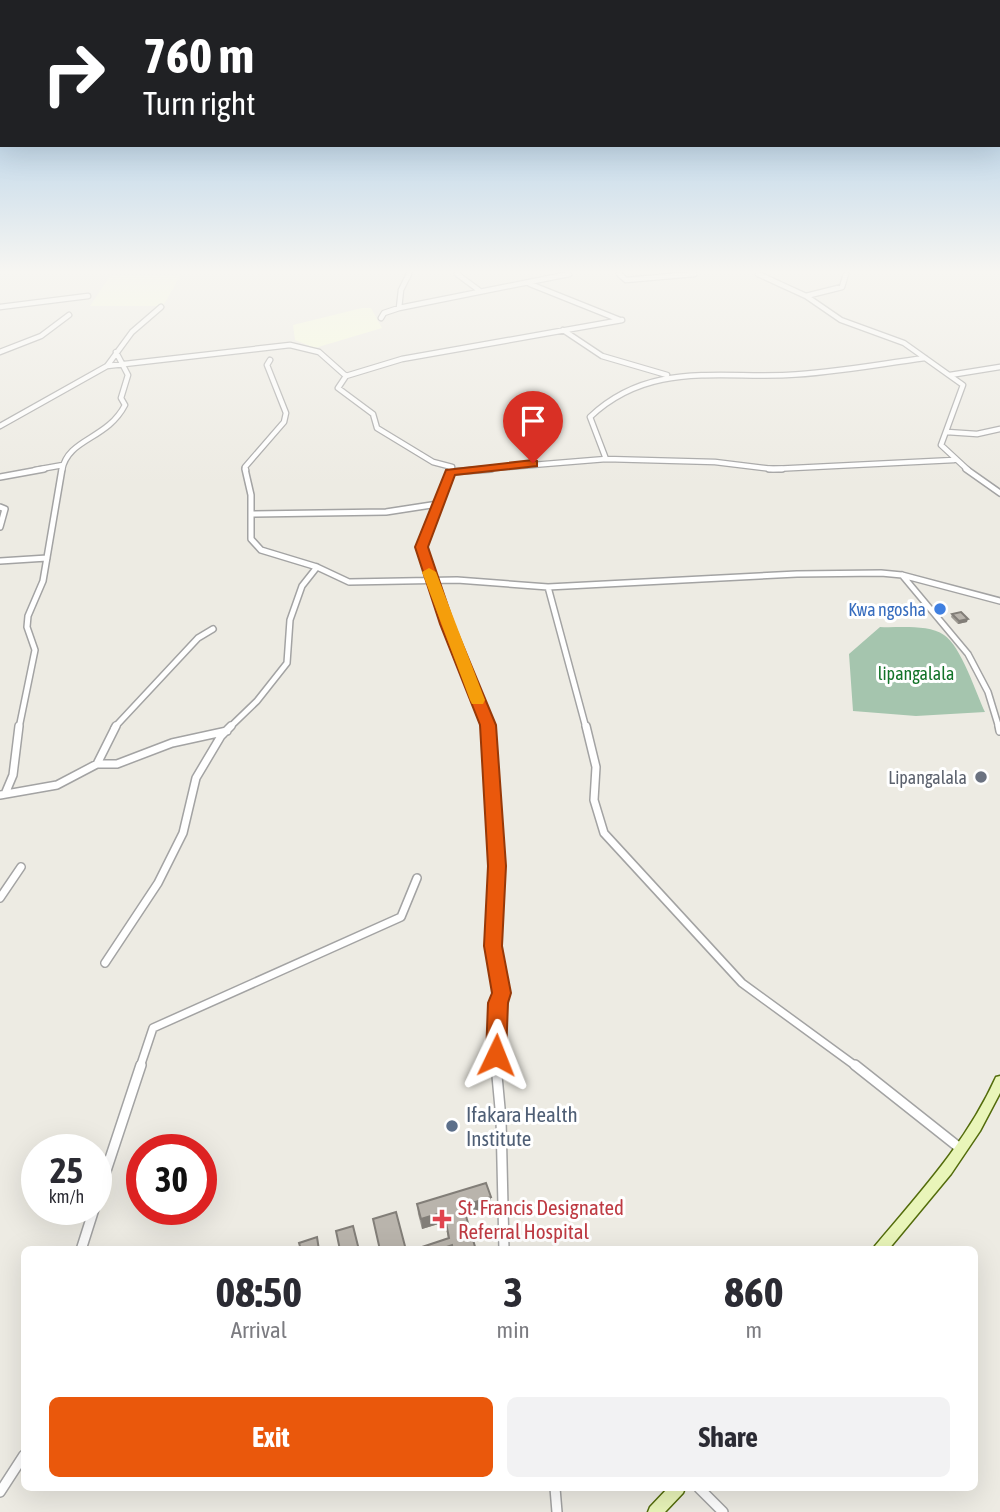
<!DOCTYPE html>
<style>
:root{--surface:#fff;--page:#f2f2f3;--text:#2b2b33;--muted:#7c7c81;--accent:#ea580c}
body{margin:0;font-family:"Asap Condensed",sans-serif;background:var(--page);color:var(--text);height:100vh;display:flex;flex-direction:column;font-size:26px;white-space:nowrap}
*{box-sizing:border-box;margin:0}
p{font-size:23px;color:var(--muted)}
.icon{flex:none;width:38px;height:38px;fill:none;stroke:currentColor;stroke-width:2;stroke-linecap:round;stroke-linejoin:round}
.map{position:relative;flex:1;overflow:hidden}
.sheet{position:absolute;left:21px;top:1246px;width:957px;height:245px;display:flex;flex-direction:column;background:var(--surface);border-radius:10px;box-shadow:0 7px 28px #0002}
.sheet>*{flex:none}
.banner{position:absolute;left:0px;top:0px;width:1001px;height:147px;box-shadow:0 7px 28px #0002;background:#202124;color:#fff;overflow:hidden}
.speed{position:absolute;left:21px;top:1134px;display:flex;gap:14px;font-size:35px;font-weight:700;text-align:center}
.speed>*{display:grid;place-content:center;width:91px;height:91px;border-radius:50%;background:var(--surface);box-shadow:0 7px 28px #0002;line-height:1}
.speed small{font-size:18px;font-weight:400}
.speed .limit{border:10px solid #d22;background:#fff;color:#111}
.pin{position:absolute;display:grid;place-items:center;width:60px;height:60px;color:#fff;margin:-72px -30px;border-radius:50% 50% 50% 0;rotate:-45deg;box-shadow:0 0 7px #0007}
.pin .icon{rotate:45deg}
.me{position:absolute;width:77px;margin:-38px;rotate:2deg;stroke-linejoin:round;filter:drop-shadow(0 0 5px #0008)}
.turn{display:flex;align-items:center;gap:24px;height:147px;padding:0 28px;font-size:32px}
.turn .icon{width:91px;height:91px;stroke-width:2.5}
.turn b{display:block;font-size:49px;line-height:60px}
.eta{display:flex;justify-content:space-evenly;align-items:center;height:119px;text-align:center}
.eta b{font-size:42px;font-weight:700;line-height:49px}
.cta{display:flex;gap:14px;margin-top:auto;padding:14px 28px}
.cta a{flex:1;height:80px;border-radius:10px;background:var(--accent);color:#fff;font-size:28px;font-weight:700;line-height:80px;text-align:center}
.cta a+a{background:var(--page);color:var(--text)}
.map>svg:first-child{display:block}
.education{fill:#f8fddc}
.cemetery{fill:#a5c5ae}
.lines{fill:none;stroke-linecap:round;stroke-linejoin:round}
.street-far3-casing{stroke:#a3a3a3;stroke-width:7}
.street-far2-casing{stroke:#a3a3a3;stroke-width:8}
.street-far1-casing{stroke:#a3a3a3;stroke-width:10}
.street-casing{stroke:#a3a3a3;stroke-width:12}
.secondary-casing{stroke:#536c0b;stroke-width:3}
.street-far3{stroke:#fff;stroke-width:4.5}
.street-far2{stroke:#fff;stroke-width:5}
.street-far1{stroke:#fff;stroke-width:7}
.street{stroke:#fff;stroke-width:9}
.secondary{fill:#e9f5b9;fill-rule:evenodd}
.wall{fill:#9f9b94}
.shaded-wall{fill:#827e78}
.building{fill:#b9b4ac;stroke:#827e78;stroke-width:2}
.route{fill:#ea580c;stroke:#983908;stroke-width:2}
.slow{fill:#f59e0b}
.shop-dot{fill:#3f7fe0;stroke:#fff;stroke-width:2.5}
.worship-dot{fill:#6b7280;stroke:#fff;stroke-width:2.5}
.service-dot{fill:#5c6f8a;stroke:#fff;stroke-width:2.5}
.health-dot{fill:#e0444e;stroke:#fff;stroke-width:2.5}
.labels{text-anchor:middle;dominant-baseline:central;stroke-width:6;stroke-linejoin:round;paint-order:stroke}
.shop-label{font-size:18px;fill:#366cbe;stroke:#fff;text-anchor:end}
.park-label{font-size:18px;fill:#127328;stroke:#fff}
.worship-label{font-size:18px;fill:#5b616d;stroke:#fff;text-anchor:end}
.near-service-label{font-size:21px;fill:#4e5e75;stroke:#fff;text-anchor:start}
.near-health-label{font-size:21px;fill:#be3a42;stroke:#fff;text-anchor:start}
</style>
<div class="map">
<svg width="1000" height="1512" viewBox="0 0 1000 1512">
<rect width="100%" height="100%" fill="#edebe3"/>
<!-- education -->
<path class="education" d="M110,276H180L163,306H90Z
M362,308H371L382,328L315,348L295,340L293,325Z"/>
<!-- cemetery -->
<path class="cemetery" d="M880,627C899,628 928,624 944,635C961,646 976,693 985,712L916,716L853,711L849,654Z"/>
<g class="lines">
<defs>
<path id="street-far3" d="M457,274L480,291
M619,274L626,280L694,274
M758,274L806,296L841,320L904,343L963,385L941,445L968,470
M530,284L620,320
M806,296L842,287L846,274
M0,307L88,296
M399,308L401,290L409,274
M381,318L384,313L399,308L569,274
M563,330L602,356L667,375
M0,352L41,336L69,315
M107,366L290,345L319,352L346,376L338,388L373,414L377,428L433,462L452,467L451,470
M950,375L1000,367
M346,376L402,359L622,320
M0,426L107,366L132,332L161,307
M947,432L977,434L1000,429
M606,459L590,417C648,362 715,378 787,375C833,373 879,364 925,358
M35,470L63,465
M62,470C68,438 107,440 125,405L121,398L128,375L116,352
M246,470L245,467L284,422L286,413L267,365L270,360
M470,470L606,459L715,462L773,469L954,460"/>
<path id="street-far2" d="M245,469L251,495V539L261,550L317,567L349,582L457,580L548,587L797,574L881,573L902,575L1000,601
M451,469L422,546L447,624L488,728
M769,469H782
M966,469L1000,493
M450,472L491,469
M0,477L44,469
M0,507L5,509L0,527
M252,514L386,512L438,504
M0,561L47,558
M902,575L968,654L988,692L999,728
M548,587L586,728
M19,728L35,650L27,627L28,616L43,581L62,469
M114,728L198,638L213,629
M229,728L257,701L287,663L290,620L302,586L317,567"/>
<path id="street-far1" d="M488,726L497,866L493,946L501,993L496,1067
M586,726L596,767L594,800L604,833L742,983L857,1067
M999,726L1000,731
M97,764L116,726
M5,794L13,775L19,726
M0,795L57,785L97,764H117L172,743L227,731
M0,898L21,867
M105,963L158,883L183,833L196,778L221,736L231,726
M140,1067L153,1028L401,917L417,878"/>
<path id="street" d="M496,1065L501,1119L504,1250
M855,1065L961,1149
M96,1201L141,1065
M81,1250L94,1209
M555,1488L557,1512
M699,1488L723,1512
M0,1492L24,1455"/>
<path id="secondary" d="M1000,1076V1093L980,1131L951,1174L888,1250H873L875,1246C921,1191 966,1143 996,1077Z
M668,1488H685L683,1493L665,1512H648L650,1507Z"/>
</defs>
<!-- street-far3 casing -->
<use href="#street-far3" class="street-far3-casing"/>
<!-- street-far2 casing -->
<use href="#street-far2" class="street-far2-casing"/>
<!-- street-far1 casing -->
<use href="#street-far1" class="street-far1-casing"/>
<!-- street casing -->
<use href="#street" class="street-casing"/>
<!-- secondary casing -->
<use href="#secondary" class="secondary-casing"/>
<!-- street-far3 -->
<use href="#street-far3" class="street-far3"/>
<!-- street-far2 -->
<use href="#street-far2" class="street-far2"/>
<!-- street-far1 -->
<use href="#street-far1" class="street-far1"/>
<!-- street -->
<use href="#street" class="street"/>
<!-- secondary -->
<use href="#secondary" class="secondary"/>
</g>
<!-- wall -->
<path class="wall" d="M952,614L967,622L958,624L951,617Z
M417,1204L491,1207L466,1215L476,1250H413L448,1239L445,1222L422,1229L418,1214Z"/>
<!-- shaded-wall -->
<path class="shaded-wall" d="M968,619L967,622L958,624L959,621Z
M491,1197V1207L463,1216V1206Z
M444,1212L445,1222L422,1229L421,1219Z
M452,1245V1250H438Z"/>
<!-- building -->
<path class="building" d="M961,612L968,619L959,621L952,614Z
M486,1183L491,1197L463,1206L476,1250H453L452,1245L438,1250H413L449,1238L444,1212L421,1219L417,1204Z
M396,1212L406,1250H380L373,1219Z
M353,1226L359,1250H340L336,1231Z
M317,1237L319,1250H301L299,1243Z"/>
<!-- sky -->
<linearGradient id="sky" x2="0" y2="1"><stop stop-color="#8dbbe2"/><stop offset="0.56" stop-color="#f7f6f2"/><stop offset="1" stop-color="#f7f6f2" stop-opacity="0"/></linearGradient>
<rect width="1000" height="485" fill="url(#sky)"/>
<!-- route -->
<path class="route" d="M533,460L537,461V466L455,475L428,547L454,624L496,725L506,866L502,946L511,993L508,1003L506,1055L503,1061L496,1064L489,1061L486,1055L488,1003L492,993L484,946L488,866L480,725L440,624L415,547L446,470Z"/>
<!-- slow -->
<path class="slow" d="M429,568L436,572L485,700L483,704H472L470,700L422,572Z"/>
<!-- markers -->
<circle class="shop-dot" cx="940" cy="609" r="7"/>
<circle class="worship-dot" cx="981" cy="777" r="7"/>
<circle class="service-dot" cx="452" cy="1126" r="7"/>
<path class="health-dot" d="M438.5 1208.5h7v7h7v7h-7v7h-7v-7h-7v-7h7z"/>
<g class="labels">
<!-- shop labels -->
<g class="shop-label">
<text x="926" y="609">Kwa ngosha</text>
</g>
<!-- park labels -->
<g class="park-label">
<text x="916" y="673">lipangalala</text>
</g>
<!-- worship labels -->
<g class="worship-label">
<text x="967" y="777">Lipangalala</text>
</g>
<!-- near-service labels -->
<g class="near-service-label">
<text x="466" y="1114">Ifakara Health<tspan x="466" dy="24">Institute</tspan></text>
</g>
<!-- near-health labels -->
<g class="near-health-label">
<text x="458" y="1207">St. Francis Designated<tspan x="458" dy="24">Referral Hospital</tspan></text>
</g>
</g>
</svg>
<div class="speed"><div>25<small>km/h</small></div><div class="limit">30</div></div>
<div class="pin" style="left:533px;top:463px;background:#d93025"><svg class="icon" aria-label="arrive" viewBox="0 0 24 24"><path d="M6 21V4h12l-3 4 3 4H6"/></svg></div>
<svg class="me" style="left:496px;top:1055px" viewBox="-20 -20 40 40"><path d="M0-17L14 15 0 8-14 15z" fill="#ea580c" stroke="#fff" stroke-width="4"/></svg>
<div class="banner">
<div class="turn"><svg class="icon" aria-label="right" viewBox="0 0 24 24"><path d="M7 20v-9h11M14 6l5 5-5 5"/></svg><div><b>760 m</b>Turn right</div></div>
</div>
<section class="sheet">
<div class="eta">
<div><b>08:50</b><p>Arrival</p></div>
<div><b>3</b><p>min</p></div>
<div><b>860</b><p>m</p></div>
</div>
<div class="cta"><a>Exit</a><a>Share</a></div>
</section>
</div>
